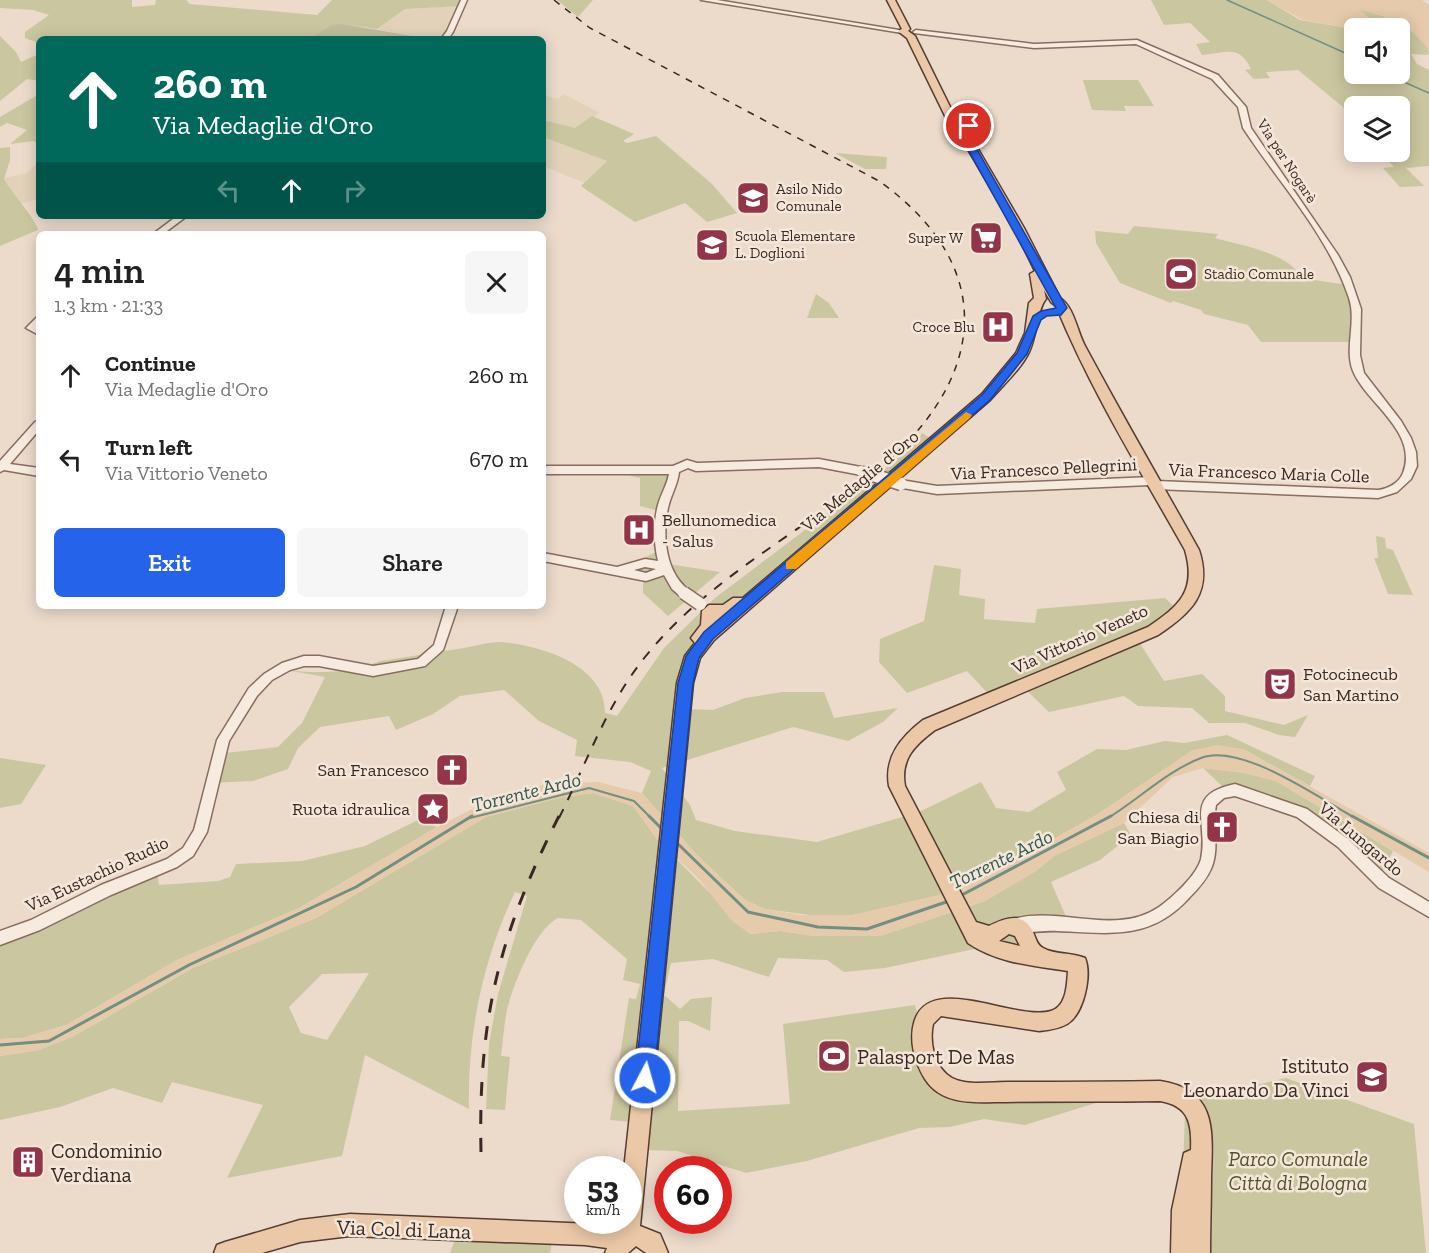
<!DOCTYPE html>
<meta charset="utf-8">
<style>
:root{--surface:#fff;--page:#f6f6f6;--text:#222;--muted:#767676;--accent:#2563eb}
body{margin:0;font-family:"Zilla Slab",serif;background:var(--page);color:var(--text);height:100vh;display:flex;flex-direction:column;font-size:22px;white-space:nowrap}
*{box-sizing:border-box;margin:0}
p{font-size:20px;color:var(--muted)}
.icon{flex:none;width:33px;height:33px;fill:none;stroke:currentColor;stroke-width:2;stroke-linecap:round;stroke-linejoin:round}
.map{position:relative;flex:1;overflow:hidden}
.details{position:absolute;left:36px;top:231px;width:510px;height:378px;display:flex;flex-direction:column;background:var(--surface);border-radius:9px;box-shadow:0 3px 15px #0003}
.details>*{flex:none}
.banner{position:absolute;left:36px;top:36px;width:510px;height:183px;border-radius:9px;box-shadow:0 3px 15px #0003;background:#00695c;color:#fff;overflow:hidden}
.controls{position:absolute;left:1344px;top:18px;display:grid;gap:12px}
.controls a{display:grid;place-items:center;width:66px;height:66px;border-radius:9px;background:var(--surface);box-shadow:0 3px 15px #0003;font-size:30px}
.speed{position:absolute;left:564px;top:1156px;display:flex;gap:12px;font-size:30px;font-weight:700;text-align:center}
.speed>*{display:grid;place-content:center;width:78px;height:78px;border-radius:50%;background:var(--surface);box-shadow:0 3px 15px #0003;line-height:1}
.speed small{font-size:15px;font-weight:400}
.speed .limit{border:9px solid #d22;background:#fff;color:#111}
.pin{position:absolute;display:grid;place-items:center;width:51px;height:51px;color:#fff;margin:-26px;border:3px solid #fff;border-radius:50%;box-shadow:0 2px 6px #0007}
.me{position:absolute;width:66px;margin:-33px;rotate:6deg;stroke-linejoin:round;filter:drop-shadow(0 0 4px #0008)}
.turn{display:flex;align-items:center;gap:21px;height:126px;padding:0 18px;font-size:27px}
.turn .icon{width:78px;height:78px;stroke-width:2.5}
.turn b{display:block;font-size:42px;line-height:51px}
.lanes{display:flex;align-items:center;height:57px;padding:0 18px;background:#0003;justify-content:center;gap:30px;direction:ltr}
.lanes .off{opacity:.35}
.round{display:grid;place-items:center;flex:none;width:63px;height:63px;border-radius:9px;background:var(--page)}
.head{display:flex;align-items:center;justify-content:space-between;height:102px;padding:0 18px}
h1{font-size:36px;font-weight:600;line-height:45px}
.cta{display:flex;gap:12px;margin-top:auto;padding:12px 18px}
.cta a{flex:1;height:69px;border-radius:9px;background:var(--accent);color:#fff;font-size:24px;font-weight:600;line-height:69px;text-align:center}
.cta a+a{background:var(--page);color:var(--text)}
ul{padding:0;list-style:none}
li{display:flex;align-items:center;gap:18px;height:84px;padding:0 18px}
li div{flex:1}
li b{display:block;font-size:22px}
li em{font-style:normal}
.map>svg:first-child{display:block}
.farmland{fill:#e1d2b9}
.green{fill:#cac69f;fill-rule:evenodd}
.sand{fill:#e5caab}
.cemetery{fill:#c0bd9d}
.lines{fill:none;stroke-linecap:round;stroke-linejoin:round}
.stream-far2{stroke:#728f82;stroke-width:1.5}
.stream-far1{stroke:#728f82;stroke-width:2}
.stream{stroke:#728f82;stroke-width:3}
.minor-casing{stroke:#886d60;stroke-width:3}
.major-casing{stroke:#563d34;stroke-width:3}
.minor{fill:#f7eade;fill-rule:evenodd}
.major{fill:#ebc8a7;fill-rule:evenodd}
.rail-far2{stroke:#3a2922;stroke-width:1.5;stroke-dasharray:7 7;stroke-linecap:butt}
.rail-far1{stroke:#3a2922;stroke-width:2;stroke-dasharray:10 10;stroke-linecap:butt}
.rail{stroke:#3a2922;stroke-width:3;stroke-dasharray:14 14;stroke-linecap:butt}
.minor-bridge-far1-casing{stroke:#886d60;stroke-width:12;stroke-linecap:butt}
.minor-bridge-casing{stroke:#886d60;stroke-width:15;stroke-linecap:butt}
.minor-bridge-far1{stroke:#f7eade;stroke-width:10}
.minor-bridge{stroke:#f7eade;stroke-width:12}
.route{fill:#2563eb;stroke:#184099;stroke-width:1.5}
.slow{fill:#f59e0b}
.labels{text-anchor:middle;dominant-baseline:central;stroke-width:5;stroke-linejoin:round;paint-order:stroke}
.far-street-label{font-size:15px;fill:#3a2922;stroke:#f4e7da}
.far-poi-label{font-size:15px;fill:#3a2922;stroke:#f4e7da;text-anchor:start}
.street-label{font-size:18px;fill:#3a2922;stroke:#f4e7da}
.poi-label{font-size:18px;fill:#3a2922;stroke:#f4e7da;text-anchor:end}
.water-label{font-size:20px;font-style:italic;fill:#33584e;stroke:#f4e7da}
.near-poi-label{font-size:21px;fill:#3a2922;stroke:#f4e7da;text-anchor:start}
.near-park-label{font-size:21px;font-style:italic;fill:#53542b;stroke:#f4e7da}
.near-street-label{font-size:21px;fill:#3a2922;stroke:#f4e7da}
</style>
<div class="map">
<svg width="1429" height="1253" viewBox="0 0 1429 1253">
<rect width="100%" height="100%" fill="#ecdbcb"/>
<!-- farmland -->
<path class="farmland" d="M461,6L450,30L442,39H426L377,29L405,9Z
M564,94L600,113L575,128L543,120V95L558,99Z
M543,137L607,161L585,183L543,166Z
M39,161V199L19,204L4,178L27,173Z"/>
<!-- green -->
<path class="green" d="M0,0H132V7L155,5L156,0H186L190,4L317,15L332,0H464L461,6L405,9L377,29L343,24L314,39L238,37L236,39H39V43L25,38V32L49,15L33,10L0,8Z
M557,0H593L578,17Z
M1151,0H1267L1300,20L1354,29V74H1400V28H1381L1358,9C1379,14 1429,28 1429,55L1411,54L1417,64L1429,70V166L1406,168L1424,186L1400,187L1383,168L1394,167L1380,152H1400V106H1354V121L1343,107L1298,70L1266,72L1270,78L1254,79L1245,70L1251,69C1239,44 1227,53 1202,55L1196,44L1210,42L1190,23L1164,25Z
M0,36L16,52L21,62L39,54V67L36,69L39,70V81L27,79L0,101Z
M1083,80H1138L1154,106H1124L1126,111L1092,110Z
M39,94V145L34,141L10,144L27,130L7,123L0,127V117Z
M592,116L634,134L623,141L627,143L656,136L712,184L737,213L707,222L685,203L635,222L588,191L581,186L607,161L543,137V120L575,128Z
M10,147V160L4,179C11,192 37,221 38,230L0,246V148Z
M835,153L887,157L886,169H865Z
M1134,226L1218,234L1215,238C1236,244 1294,254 1300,278L1349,285L1355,306L1354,342H1261L1248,325L1204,314L1201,310L1173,301L1171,303L1120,283L1096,243L1095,231L1128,234Z
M816,294L829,303L839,318H807Z
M922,433L940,444L701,646L687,709L713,710L745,698L783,692H824L834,718L898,708L883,722L848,741L793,727L662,768L690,805L696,820L735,831L817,842L919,812L981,782L996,808L1029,812L1066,790L1057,772L1097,749L1126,750L1165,741L1184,743L1227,735L1315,776L1310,786L1243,749L1193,750L1098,814L1002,868L936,896L853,915L825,917L765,909L745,900L698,856L642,793L651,771L630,762L575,756L577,740L539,721L504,690L460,696L433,714L396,730L389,716L320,727L298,748L288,769L253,781L209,783L216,754L278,747L302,723L325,677L286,670C320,674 349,673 381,661C409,657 436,652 464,648C475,646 489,642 500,642C540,645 606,665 605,713L617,716L664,648L715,598L880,473L916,443Z
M632,467L683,469L659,511L640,506V478L631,476Z
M1376,536L1385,538L1386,548L1393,550L1413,595L1388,594L1374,558H1378Z
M661,549L662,563L720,572L668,616L643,593V579L626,568Z
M934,565L961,569L959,595L985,599L984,619L1035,623L1037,609L1165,598L1183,615L1139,642L1164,681L1202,674L1225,696V711L1284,725L1308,715L1295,737L1279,735L1245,723H1209L1192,708L1138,706L1124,696L1049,712L1022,686L993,699L967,671L907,693L879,662L880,639L924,621Z
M0,758L46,765L21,804L0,808Z
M1203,768L1245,773L1276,781L1393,851L1378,880L1318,827L1290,810L1223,787Z
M593,793L633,806L657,839L750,934L781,931L814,936H880L985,901L1036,871L1054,856L1124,823L1131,835L1100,860L1051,882L1070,926L1027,928L1010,951L979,948L885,968L844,972L827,960L778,958L769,977L713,959L671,963L664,995L680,1009L691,999L712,997L710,1031L688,1021H679L678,1111L790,1104L783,1024L915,1005L934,1088L1099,1095V1102L1025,1125L984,1119L950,1127L919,1128L807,1161L746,1173L677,1151L640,1150L643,1123L610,1120L629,998L636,999L640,984L623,980L627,959L581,920L558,918C535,929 513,985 507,1010C504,1024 503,1041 501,1056L510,1057L505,1110L486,1109L489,1044L498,994L527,896L515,892C483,959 467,1035 469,1109L365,1055L342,1156L227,1178L263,1105L172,1082L162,1103L113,1088L60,1107L0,1120V1056L39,1050L74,1036L193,968L316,918L486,817L563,797ZM369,973L327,1040L301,1033L289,1007L322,974Z
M420,819L437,827L299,908L177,960L66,1025L22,1038L0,1039V934L157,871L159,885L218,881L230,877L236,864L302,861L365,846Z
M1286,1078L1414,1124L1426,1253H1180L1185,1112L1183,1102Z
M457,1234L552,1243L550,1253H450Z"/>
<!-- sand -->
<path class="sand" d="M1267,0H1422L1429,5V50C1411,26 1389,15 1360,10L1381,28L1354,29L1303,20Z
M1217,745L1243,749L1429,853V872L1276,781L1245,773L1203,768L1173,777L1124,823L1054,856L1036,871L985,901L880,936H814L781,931L750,934L731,920L698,878L657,839L633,806L593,793L563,797L486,817L316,918L193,968L74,1036L39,1050L0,1056V1039L22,1038L66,1025L177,960L299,908L437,827L486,802L524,789L548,784L598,782L642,793L698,856L745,900L765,909L801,915H853L936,896L1001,868L1098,814L1193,750Z"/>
<!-- cemetery -->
<path class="cemetery" d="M343,24L412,36L408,39L311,38L332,25Z"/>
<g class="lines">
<!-- stream-far2 -->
<path class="stream-far2" d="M1227,0L1354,57
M1386,74L1429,93"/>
<!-- stream-far1 -->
<path class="stream-far1" d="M470,818L589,788L634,801L651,818
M1108,818C1139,799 1167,771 1201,758C1240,742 1319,798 1355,818"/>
<!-- stream -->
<path class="stream" d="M649,816L662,829
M1352,816L1429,858
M677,843L748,912L818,927L867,929L949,901
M960,896L1111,816
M0,1045L49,1041L189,965L356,887L472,816"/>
<defs>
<path id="minor" d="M461,0H467L453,32L448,39H441L447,31Z
M701,0H717L905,31L902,33Z
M916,30L1034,44L1137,40L1218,75L1246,107L1251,128L1338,255L1350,277L1361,309L1360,355L1364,373L1401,421L1411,438L1416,452L1417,466L1411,479L1397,492L1378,498L1155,489L1150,485L937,494L897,487L896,484L897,481L901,480L937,486L1152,477L1156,478L1157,481L1378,490C1388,489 1399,483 1403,473C1419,432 1366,403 1353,371C1344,348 1357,322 1349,298C1328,235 1279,183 1243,128L1238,107L1212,79L1136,44L1034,48L914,33L913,32Z
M177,216H187L163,234H153Z
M39,317V325L37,327L39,328V335L26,328L36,318Z
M39,421V430L10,464L39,468V476L4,470L0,472V461L35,422Z
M819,459L861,467L866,471L861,475L819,467L696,471L688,468L679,472C678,483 672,493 669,504C663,525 664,555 675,574C679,582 685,586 690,593L688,596H680L672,589L664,575L646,581L543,561V553L617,567L645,559L658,561C654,544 653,523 658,505C661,494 667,485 669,474H543V466H673L687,460L697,463ZM645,567L656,569L646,573L634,570Z
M446,606H458L443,650L425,666L373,676L319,666H304L290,670L272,680L257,696L229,741L207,832L193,856L177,867L111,895L40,930L0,945V931L31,920L101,885L167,859L183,848L194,830L217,740L249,688L264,674L282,663L304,656H319L373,666L418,659L434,645Z
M1235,784L1307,809L1348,839L1389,878L1429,902V917L1379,888L1338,847L1297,817L1235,796L1224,798L1216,805C1212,826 1220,848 1211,869C1206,880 1198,889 1189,898C1150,941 1109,933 1057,931C1044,930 1017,935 1007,931L1005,926L1007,921C1055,903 1114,938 1159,907C1172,898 1197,875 1201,859C1209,823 1182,795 1235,784Z"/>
<path id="major" d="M887,0H895L910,29L908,31L915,36L958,123L969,125L958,130L975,144L1024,228L1060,298C1074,307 1077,331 1085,346C1122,415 1161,482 1199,550C1213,593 1191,613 1158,635L935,730C915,745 900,759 905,786L976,922L989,926C1005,918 1023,911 1033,932C1036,939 1037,945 1043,948C1055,955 1071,952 1085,958C1092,975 1084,1014 1067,1024C1058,1029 1048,1030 1039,1031L941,1016L933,1024C929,1042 934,1068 952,1078C967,1086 990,1082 1007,1082C1058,1082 1109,1082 1160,1081C1219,1090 1212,1133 1211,1178C1211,1203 1210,1228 1210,1253H1171L1172,1210L1184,1153L1191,1150C1192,1125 1190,1106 1160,1101C1105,1102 1050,1101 995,1102C970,1103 940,1103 925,1079C915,1063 909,1041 914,1023C928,970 1015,1022 1051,1011C1067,1006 1067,984 1068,971C1034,966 997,963 968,943L889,786C884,757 901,737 923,720L1148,627C1179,606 1197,591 1185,550C1140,470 1091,391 1056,306L1051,302L1044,290L1046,299C1037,309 1037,336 1029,352C1021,369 1003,385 990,400L714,640L700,658L693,683L640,1226L660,1234L668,1253H646L636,1246L628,1253H605L607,1248L585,1245L350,1236L300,1242L262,1253H214L217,1245L225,1242L300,1220L350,1214L593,1224L599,1221H628V1170H624L677,683L685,656L695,643L691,638L701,625L702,611L709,605H723L733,598H743L982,394L1016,353L1025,333L1029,303L1034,298L1030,274L1035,271L1014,228L966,146L948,131L950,126L907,38L898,31L902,29ZM1009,934L1015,936L1020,946L999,941Z"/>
</defs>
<!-- minor casing -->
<use href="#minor" class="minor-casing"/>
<!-- major casing -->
<use href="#major" class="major-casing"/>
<!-- minor -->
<use href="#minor" class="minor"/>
<!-- major -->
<use href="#major" class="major"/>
<!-- rail-far2 -->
<path class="rail-far2" d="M554,0L590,28L879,181C1005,271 983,387 870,476"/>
<!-- rail-far1 -->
<path class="rail-far1" d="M559,818C586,764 607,704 645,657C707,580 796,535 872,475"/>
<!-- rail -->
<path class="rail" d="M481,1152C478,1018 499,935 559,816"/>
<defs>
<path id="minor-bridge-far1" d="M861,471L878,476"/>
<path id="minor-bridge" d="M873,475L901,484
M684,593L700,604"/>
</defs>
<!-- minor-bridge-far1 casing -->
<use href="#minor-bridge-far1" class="minor-bridge-far1-casing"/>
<!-- minor-bridge casing -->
<use href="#minor-bridge" class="minor-bridge-casing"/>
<!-- minor-bridge-far1 -->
<use href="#minor-bridge-far1" class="minor-bridge-far1"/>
<!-- minor-bridge -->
<use href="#minor-bridge" class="minor-bridge"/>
</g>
<!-- route -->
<path class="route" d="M969,124L977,131L973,138L974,144L1067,308L1061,315L1047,316L1041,320L1027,354L990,400L713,639L699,658L693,683L654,1078L651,1084L645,1087L638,1084L635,1078L678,683L686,656L704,632L982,395L1017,353L1033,316L1041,311L1056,308L965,144L964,138L968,131L965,126Z"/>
<!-- slow -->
<path class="slow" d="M966,412L972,415L970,418L796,569H786V562Z"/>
<!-- icons -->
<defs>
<symbol id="school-square" viewBox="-11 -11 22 22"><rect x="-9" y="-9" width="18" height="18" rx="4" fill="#923549" stroke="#f4e7da"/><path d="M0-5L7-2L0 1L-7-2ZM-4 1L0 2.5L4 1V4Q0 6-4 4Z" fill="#fff"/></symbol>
<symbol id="supermarket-square" viewBox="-11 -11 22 22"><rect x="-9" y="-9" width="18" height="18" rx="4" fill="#923549" stroke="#f4e7da"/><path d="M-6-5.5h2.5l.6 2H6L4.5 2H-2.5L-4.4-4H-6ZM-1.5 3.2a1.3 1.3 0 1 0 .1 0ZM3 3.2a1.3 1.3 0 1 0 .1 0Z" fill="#fff"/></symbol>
<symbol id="stadium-square" viewBox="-11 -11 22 22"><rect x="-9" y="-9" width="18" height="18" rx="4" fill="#923549" stroke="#f4e7da"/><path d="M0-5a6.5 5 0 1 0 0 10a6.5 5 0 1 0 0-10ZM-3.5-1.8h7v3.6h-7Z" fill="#fff"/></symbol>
<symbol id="hospital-square" viewBox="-11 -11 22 22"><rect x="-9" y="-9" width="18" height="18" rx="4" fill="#923549" stroke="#f4e7da"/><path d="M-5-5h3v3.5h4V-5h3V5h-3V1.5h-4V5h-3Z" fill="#fff"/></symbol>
<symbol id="theatre-square" viewBox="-11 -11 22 22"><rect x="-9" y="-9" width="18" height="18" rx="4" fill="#923549" stroke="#f4e7da"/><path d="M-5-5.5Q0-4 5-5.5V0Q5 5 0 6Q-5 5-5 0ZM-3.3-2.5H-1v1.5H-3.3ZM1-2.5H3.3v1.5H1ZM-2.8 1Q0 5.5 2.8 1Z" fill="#fff"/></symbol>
<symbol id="church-square" viewBox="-11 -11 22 22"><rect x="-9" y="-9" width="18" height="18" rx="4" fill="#923549" stroke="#f4e7da"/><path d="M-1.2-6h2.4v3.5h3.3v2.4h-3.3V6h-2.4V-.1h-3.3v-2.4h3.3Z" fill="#fff"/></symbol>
<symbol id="sight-square" viewBox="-11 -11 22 22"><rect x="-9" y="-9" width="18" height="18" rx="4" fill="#923549" stroke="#f4e7da"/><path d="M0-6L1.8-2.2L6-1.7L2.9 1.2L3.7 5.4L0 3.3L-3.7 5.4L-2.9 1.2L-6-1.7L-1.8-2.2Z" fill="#fff"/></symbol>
<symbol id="building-square" viewBox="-11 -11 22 22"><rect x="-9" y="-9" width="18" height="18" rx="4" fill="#923549" stroke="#f4e7da"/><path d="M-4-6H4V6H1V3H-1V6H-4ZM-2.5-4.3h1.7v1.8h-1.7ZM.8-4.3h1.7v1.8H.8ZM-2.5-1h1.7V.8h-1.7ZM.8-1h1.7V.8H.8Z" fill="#fff"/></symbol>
</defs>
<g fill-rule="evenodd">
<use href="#school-square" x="734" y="179" width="38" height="38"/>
<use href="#supermarket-square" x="967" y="219" width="38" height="38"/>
<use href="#school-square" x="693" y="226" width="38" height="38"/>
<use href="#stadium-square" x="1162" y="255" width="38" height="38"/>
<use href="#hospital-square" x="979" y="308" width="38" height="38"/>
<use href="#hospital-square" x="620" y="511" width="38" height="38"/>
<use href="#theatre-square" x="1261" y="665" width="38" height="38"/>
<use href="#church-square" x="433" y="751" width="38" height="38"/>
<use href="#sight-square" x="414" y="790" width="38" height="38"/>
<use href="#church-square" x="1203" y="808" width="38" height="38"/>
<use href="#stadium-square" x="815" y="1037" width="38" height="38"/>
<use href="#school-square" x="1353" y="1058" width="38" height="38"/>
<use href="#building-square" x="9" y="1143" width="38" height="38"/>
</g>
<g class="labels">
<!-- far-street labels -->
<g class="far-street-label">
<text transform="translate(1287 161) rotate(57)">Via per Nogarè</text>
</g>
<!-- far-poi labels -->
<g class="far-poi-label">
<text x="776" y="189">Asilo Nido<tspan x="776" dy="17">Comunale</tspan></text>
<text x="735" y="236">Scuola Elementare<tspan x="735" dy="17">L. Doglioni</tspan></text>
<text x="963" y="238" text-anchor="end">Super W</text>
<text x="1204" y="274">Stadio Comunale</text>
<text x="975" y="327" text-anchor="end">Croce Blu</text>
</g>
<!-- street labels -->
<g class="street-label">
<text transform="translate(1044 469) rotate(-3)">Via Francesco Pellegrini</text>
<text transform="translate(1269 473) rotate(2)">Via Francesco Maria Colle</text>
<text transform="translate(860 481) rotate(-40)">Via Medaglie d'Oro</text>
<text transform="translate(1080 639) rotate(-24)">Via Vittorio Veneto</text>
<text transform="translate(1361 839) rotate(40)">Via Lungardo</text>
<text transform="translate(97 874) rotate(-25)">Via Eustachio Rudio</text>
</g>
<!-- poi labels -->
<g class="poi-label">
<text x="662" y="520" text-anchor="start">Bellunomedica<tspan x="662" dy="21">- Salus</tspan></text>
<text x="1303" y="674" text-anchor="start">Fotocinecub<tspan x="1303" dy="21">San Martino</tspan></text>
<text x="429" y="770">San Francesco</text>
<text x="410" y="809">Ruota idraulica</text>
<text x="1199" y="817">Chiesa di<tspan x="1199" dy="21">San Biagio</tspan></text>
</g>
<!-- water labels -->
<g class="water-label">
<text transform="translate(526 792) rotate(-14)">Torrente Ardo</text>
<text transform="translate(1001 859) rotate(-26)">Torrente Ardo</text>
</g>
<!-- near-poi labels -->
<g class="near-poi-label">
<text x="857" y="1056">Palasport De Mas</text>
<text x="1349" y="1065" text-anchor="end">Istituto<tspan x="1349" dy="24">Leonardo Da Vinci</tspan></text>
<text x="51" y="1150">Condominio<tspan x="51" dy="24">Verdiana</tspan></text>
</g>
<!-- near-park labels -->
<g class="near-park-label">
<text x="1298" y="1158">Parco Comunale<tspan x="1298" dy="24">Città di Bologna</tspan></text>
</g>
<!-- near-street labels -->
<g class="near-street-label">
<text transform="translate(404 1229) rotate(2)">Via Col di Lana</text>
</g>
</g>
</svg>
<div class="controls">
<a><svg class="icon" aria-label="sound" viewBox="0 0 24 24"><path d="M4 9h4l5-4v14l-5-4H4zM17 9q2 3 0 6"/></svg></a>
<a><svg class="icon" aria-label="layers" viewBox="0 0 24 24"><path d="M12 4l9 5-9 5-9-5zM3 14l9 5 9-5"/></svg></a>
</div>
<div class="speed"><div>53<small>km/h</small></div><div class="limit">60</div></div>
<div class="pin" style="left:969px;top:126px;background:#d93025"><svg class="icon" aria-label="arrive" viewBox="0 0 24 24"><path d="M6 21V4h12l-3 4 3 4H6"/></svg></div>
<svg class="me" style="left:645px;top:1078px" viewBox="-20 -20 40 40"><circle r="17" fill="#2563eb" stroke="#fff" stroke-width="3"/><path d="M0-11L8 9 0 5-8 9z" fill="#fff"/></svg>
<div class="banner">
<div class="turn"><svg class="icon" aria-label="ahead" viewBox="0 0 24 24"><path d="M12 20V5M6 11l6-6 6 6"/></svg><div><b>260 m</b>Via Medaglie d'Oro</div></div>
<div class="lanes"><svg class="icon off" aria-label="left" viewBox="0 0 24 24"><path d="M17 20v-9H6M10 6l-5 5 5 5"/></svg><svg class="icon" aria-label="ahead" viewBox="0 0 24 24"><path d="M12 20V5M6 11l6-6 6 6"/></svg><svg class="icon off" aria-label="right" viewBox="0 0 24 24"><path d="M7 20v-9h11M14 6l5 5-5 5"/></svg></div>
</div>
<section class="details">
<div class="head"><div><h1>4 min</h1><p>1.3 km · 21:33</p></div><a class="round"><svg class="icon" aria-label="close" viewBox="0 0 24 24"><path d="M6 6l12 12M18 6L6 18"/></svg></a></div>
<ul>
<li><svg class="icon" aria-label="ahead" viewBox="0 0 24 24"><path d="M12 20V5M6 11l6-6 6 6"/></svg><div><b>Continue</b><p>Via Medaglie d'Oro</p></div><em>260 m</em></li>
<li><svg class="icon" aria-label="left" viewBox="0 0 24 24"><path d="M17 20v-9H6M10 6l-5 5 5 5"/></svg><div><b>Turn left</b><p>Via Vittorio Veneto</p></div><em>670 m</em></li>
</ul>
<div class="cta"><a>Exit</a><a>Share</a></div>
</section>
</div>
